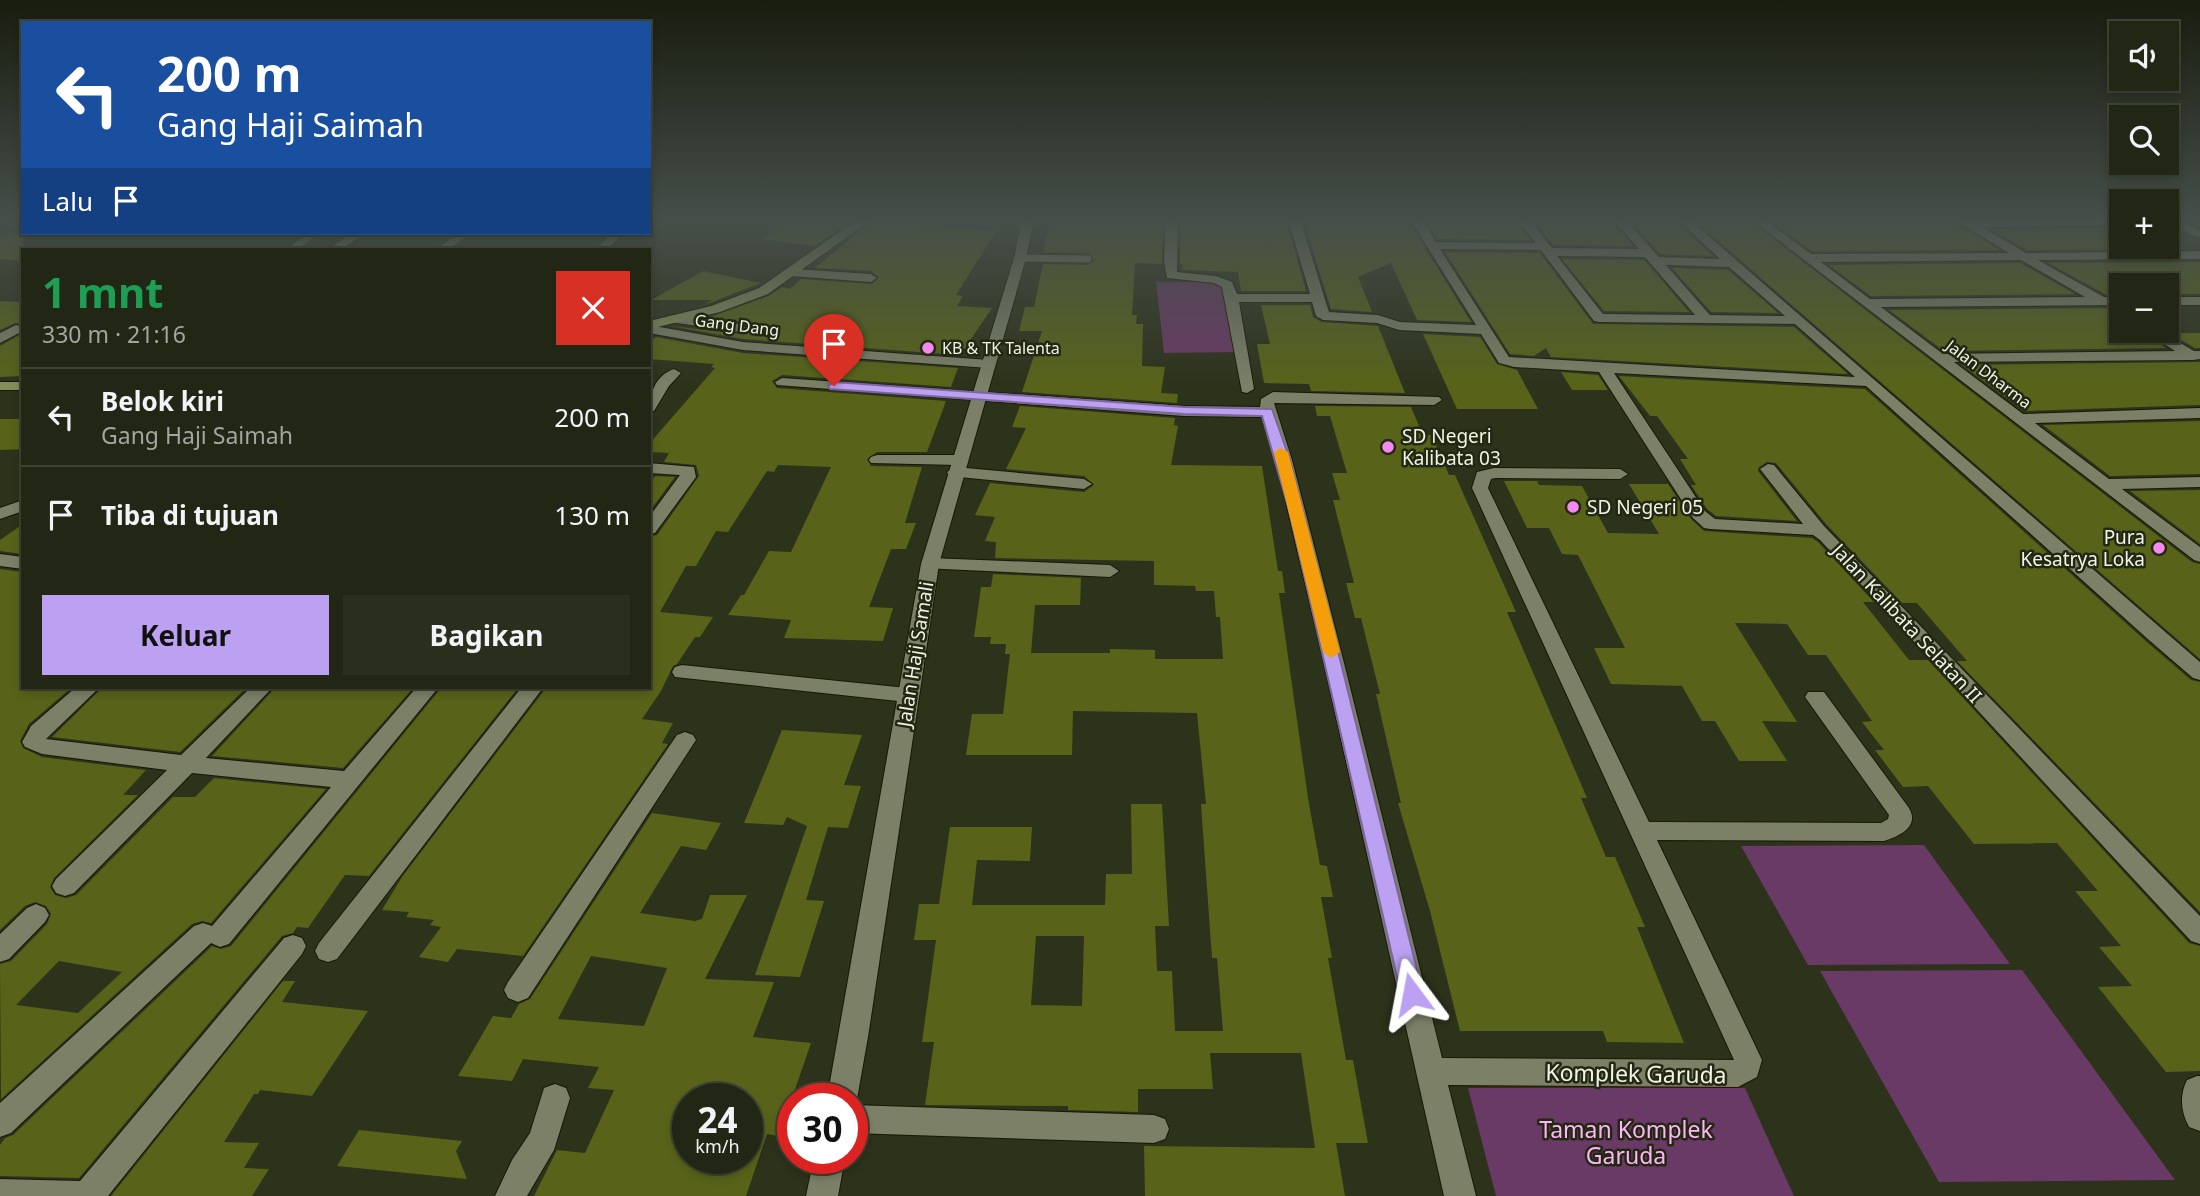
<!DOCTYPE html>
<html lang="id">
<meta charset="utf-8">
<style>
:root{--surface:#222614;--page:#2a2e1d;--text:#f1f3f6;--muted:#a2a5a0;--line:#3f4334;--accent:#bca0f2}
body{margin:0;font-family:"Noto Sans",sans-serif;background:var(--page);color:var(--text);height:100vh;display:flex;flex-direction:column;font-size:26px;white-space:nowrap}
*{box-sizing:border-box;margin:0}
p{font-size:23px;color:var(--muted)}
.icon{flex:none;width:38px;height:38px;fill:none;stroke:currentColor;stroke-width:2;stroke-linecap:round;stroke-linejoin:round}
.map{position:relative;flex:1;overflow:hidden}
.details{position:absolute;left:21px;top:248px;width:630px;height:441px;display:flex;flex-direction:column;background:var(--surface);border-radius:0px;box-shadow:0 4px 10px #0003,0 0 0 2px var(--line)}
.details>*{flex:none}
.banner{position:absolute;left:21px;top:21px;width:630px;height:214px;border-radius:0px;box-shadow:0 4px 10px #0003,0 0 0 2px var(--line);background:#1a4fa0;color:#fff;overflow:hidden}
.fabs{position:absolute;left:2109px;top:21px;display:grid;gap:14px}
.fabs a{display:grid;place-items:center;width:70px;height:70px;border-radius:0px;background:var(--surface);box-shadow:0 4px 10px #0003,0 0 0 2px var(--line);font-size:35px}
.speed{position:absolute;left:672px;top:1083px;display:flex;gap:14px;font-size:35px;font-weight:700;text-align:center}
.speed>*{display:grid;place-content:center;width:91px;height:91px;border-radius:50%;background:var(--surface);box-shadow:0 4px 10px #0003,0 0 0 2px var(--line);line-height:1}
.speed small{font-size:18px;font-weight:400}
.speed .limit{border:10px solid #d22;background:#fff;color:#111}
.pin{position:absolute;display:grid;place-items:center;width:60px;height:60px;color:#fff;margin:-72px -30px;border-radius:50% 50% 50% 0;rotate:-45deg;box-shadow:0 0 7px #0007}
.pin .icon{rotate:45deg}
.me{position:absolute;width:77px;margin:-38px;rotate:347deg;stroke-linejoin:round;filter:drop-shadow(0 0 5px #0008)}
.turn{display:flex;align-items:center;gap:24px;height:147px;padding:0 21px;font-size:32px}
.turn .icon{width:91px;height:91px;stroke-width:2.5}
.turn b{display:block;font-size:49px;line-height:60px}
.then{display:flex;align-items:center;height:66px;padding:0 21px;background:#0003;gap:14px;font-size:26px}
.round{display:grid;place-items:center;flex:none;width:74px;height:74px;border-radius:0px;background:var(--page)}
.summary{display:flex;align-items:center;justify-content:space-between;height:119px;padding:0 21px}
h1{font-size:42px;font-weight:700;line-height:52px;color:#1e9e55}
.action{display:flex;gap:14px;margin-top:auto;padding:14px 21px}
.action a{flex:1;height:80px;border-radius:0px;background:var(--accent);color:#111;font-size:28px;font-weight:700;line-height:80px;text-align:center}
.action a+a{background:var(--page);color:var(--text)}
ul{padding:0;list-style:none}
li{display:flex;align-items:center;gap:21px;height:98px;padding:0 21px;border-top:2px solid var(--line)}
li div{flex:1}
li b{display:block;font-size:26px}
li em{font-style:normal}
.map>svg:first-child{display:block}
.green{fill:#6a3a66}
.building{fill:#586319;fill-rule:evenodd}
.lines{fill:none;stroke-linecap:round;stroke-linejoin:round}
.service-casing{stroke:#161905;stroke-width:8}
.minor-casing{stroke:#161905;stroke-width:2}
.tertiary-casing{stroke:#161905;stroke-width:2}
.secondary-casing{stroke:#161905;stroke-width:2}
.service{stroke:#7b8067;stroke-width:7}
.minor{fill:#7b8067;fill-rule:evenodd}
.tertiary{fill:#7b8067;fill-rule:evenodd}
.secondary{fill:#858d5c;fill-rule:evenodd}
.route{fill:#bca0f2;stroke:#7a689d;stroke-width:2}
.slow{fill:#f59e0b}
.poi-dot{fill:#f689ed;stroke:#232812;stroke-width:2.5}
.labels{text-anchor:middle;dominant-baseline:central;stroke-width:5;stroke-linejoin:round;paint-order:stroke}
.far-street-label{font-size:16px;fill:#f0f3e6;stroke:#232812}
.far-poi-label{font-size:16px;fill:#f0f3e6;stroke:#232812;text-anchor:start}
.poi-label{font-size:19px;fill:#f0f3e6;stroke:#232812;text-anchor:start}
.street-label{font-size:19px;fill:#f0f3e6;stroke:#232812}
.near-street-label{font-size:23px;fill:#f0f3e6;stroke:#232812}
.near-park-label{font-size:23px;fill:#feb4f7;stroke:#232812}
</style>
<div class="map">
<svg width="2200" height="1196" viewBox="0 0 2200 1196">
<rect width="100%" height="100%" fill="#2d321b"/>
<!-- green -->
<path class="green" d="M1156,282H1223L1240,352L1164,353Z
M1924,845L2010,964L1808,965L1741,846Z
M2022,970L2175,1180L1939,1182L1820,971Z
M1468,1088H1745L1794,1196H1496Z"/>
<!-- building -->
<path class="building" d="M789,219H854L815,246L761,239Z
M874,219H928L922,226L997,230L956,295L963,296L957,306L992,308L960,355L743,339L671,326L740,334L748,329L747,326L739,321L710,317L769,296L782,287L790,289L801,279L872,284L879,277L871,271L815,268Z
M1051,219L1163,220L1162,264L1135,263L1132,315H1137L1136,324H1143L1142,366L1165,367L1161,393L1178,394L1177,403L1022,392L1042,331H1019L1025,307H1034L1043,264L1088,265L1094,260L1088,253L1043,252Z
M1192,219H1286L1306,291H1241L1238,272L1183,270L1182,264H1180L1181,220Z
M1303,219H1407L1471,322L1417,320L1391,263L1358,277L1372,312L1331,309Z
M1425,219H1514L1531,240L1437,239Z
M1532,219H1610L1633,246L1553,245Z
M1628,219H1674L1713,256L1660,254Z
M1779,219L1951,220L2000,250L1812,251L1771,221H1781Z
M1694,220H1749L2192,562L2200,564V659Z
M2121,228V247H2166V240H2169L2186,249L2027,250L1991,229Z
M0,233L23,235V261L0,259Z
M1445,252L1540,253L1593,324L1794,327L1848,374L1551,357L1546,348L1534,356L1510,354Z
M1562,259L1644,260L1689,312L1604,311Z
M2200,262V294H2172L2166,292V285H2121V294H2105L2048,263Z
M2020,263L2075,294L1871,296L1829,265Z
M1672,268L1728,270L1778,313L1711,312Z
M703,271L761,283L704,305L712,300H651Z
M0,301L23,302V324L15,323L0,330Z
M1261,305H1310L1313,317L1322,322L1378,326L1405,393L1311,391L1309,384L1264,383L1257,344H1270Z
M2121,308V331L2143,334L2166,348L1944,351L1889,310Z
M23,333V376L0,377V346Z
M2169,333H2200V348H2195Z
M1423,334L1480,337L1497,364L1517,370L1538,409H1457Z
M656,337L743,353L958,368L951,387L782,375L772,381L777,388L946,401L927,452H877L867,459L871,466L922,467L905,523H916L906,549H891L869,607L893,608L883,641L784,638L791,620L728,615L741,595H744L769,551L791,552L831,467L778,465L774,472L767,471L728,532L716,531L696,566H686L660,612L713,617L700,637H695L677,664L673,666L661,691L642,719L673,723L662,743L668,744L523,956L457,949L448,962L419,957L441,927L430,925L434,920L406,917L409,912L382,910L402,877L546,688L649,690V537L657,535L699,476L696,465L664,462L669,453L649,452V444L715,368L711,367L714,364L649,359V341Z
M2200,362V405L2024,411L1962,365Z
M1561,372L1598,375L1608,390H1572Z
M1619,376L1865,389L2148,643L2191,680L2200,682V912L1957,661H1967L1917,603H1902L1826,524L1776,463L1767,462L1759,467L1758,471L1797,521L1716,516L1707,509L1691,485H1696L1680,459H1688L1657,416H1650Z
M1020,406L1175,418L1174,425L1178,426L1171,465L1262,466L1278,571H1282L1285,593H1279L1308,798L1320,865L1327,866L1333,897H1321L1332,958H1328L1346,1060H1353L1368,1143H1336L1345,1196H1145L1144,1146L1315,1148L1301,1053H1210L1213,1089H1138V1112L1068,1110V1106L925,1105L934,1042H922L936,940H914L919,904H939L950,827H1032L1030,861L977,860L972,905H1105L1106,874H1132L1131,804H1162L1169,926H1155L1157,971H1172L1175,1031H1223L1217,958H1212L1201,804H1206L1197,713L1073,711L1072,755H966L972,714H1003L1010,654H1005L1006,644H990L991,637H974L981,587H991L993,574L1081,578L1080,605H1035L1031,653H1110V649L1155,650V659H1223L1220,617H1216L1214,591H1196L1195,586L1154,585V561L995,558L996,542L985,541L995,517L975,515L990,483L1084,492L1094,485L1084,476L1006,469L1026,428L1012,427ZM1036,936H1084L1082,1006L1031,1005Z
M1315,406L1411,407L1423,435H1432L1449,475H1455L1516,612H1507L1587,798H1581L1606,857H1615L1645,927H1637L1684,1043L1607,1042L1603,1031H1460L1430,911L1398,803H1401L1376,694H1380L1361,618H1355L1346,583H1354L1333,500H1340L1332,473H1347L1330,416H1317Z
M0,419H23V449L0,450Z
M2200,421V474L2110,476L2043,425Z
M655,476L675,477L649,512V485Z
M1504,481H1537L1539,485L1582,486L1608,533L1659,534L1629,484H1668L1691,519L1704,531L1812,538L1818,542L1874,602H1863L1909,660H1928L2189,943L2200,946V1071L2166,1072L2098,987L2132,986L2099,947L2121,946L2075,891H2098L2057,843L1974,844L1928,786L1903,787L1875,750H1884L1862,722L1872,721L1826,655H1808L1787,624L1735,623L1797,722L1762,721L1787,761H1739L1715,721H1702L1682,686L1611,684L1594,648H1625L1578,555L1562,554L1549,528H1527Z
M2200,490V544L2130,491Z
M23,524V554L0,551V540Z
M0,569L23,572V688H71L29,724L20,741L23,748L42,757L146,770L123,795H138L54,878L50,887L55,895L66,898L76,895L173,797H195L214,778L326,789L211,923L202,921L192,924L1,1099L0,964L11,961L47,924L51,914L46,906L35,902L25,906L0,930ZM59,961L122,972L78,1013L16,1005Z
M102,688H246L180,752L52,737Z
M275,688H413L343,768L212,756Z
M441,688H518L369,876L345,875L308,928L297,927L293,933L282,936L79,1178L0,1176V1145L5,1138L13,1135L212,946L221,949L231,946Z
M782,730L862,735L844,785L861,786L848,828L828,827L806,900L824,901L800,977L755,975L807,826L787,817L783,825L744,823Z
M652,813L721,823L706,850L681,846L640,913L695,921L702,919L710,895H747L705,979L774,982L753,1037L811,1043L779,1136L767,1134L746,1196H534L557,1150L585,1153L614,1090L588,1088L599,1067L523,1059L512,1081L458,1076L493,1016L511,1018L519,1004L530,999ZM591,956L667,968L644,1026L558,1019ZM688,1099H747V1158H688Z
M283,981H295L282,1002L368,1011L312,1096L260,1090L258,1094H254L224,1142L259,1143L244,1168L269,1169L252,1196H111Z
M359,1130L462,1141L456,1151L467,1179L337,1166Z"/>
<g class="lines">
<defs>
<path id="service" d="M292,250L313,233
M1020,258L1088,259"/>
<path id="minor" d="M1166,219H1178L1177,272L1216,276L1232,282L1237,294H1310L1288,219H1300L1329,312L1378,315L1400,322L1476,325L1410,219H1422L1436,242L1536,243L1517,219H1529L1552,248L1639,249L1613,219H1625L1659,257L1720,259L1677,219H1689L2200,662V680L2193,678L2150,641L1866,386L1614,373L1705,511L1715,519L1803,524L1760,469L1768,464L1774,465L1824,526L2200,916V944L2191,941L1820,540L1813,535L1710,529L1704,528L1693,518L1599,372L1514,367L1499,363L1481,334L1399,330L1377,323L1323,320L1316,316L1312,302H1239L1254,389L1247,393L1242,392L1222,287L1214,283L1167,278L1164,261ZM1440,249L1541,250L1594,321L1599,322L1795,324L1855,377L1509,357ZM1557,256L1645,257L1695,315L1603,314ZM1666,265L1729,267L1785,316L1710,315Z
M1751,219H1764L1811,254L2009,253L1953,219H2121V225L1982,227L2026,253L2200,251V259L2038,260L2104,297H2121V305L1881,307L1943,354L2175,351L2144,331H2160L2194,351H2200V359L2193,360L1954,362L2023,414L2200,408V418L2035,423L2109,479L2200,477V487L2122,489L2200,547V562L2194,560ZM2021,260L2085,297L1870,299L1821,262Z
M352,233H365L341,250H327Z
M458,233H471L448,250H435Z
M612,233H624L607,250H595Z
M793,269L871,274L877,278L871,282L789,276L787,273Z
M2166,297H2200V305H2166Z
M675,315L739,324L746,328L739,332L670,322V316Z
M16,325L21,326V332L0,343V333Z
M649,325L743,342L989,360L996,364L989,368L743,350L649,333Z
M674,369L681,373L669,386L654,411L649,413C649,395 655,375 674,369Z
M782,378L1184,406L1260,407L1261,399L1273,392L1439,397L1442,400L1434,405L1274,403L1292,460L1343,659L1442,1058L1734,1060L1472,488L1477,472L1494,468L1620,469L1628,474L1620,479L1495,478L1491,479L1488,488L1649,822L1881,823L1888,819L1889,815L1805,697L1808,692H1824L1909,808C1920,827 1899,836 1884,841L1657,840L1762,1060L1757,1077L1738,1087L1448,1085L1476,1196H1444L1323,659L1276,460L1263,417L1184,416L777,385L775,382Z
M877,455H958L966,460L958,465L871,463L869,460L871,457Z
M649,463L694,467L696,477L655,533L649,534V517L680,475L649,473Z
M955,467L1084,479L1092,484L1084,489L949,476L947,472Z
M23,500V511L0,519V508Z
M0,554L23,557V569L0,566Z
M930,558L1110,565L1119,571L1110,577L923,568L921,564Z
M682,665L907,688L915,690L918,695L915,700L907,702L675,677L672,672L675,667Z
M75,688H99L46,739L181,755L250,688H272L206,758L344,771L416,688H438L229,944L220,947L211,943L11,1133L0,1137V1103L194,926L203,923L212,926L331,787L192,773L74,893L65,896L56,893L52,886L56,879L167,770L42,754L25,747L22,742L31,726Z
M521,688H543L337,959L328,962L319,959L315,951L319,943Z
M685,732L693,735L696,740L528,998L518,1002L508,998L504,990L508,982L677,735Z
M36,904L45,908L49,915L45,922L9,959L0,962V934L27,908Z
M293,935L302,938L306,946L302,954L108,1196H0V1179L80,1181L284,938Z
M2197,1076H2200V1131L2189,1127C2181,1112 2179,1096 2187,1080Z
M555,1084L566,1088L570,1098L554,1150L527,1196H495L512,1160L530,1133L544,1088Z
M852,1105L1154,1115L1165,1119L1169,1129L1165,1139L1154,1143L852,1133Z"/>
<path id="tertiary" d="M1022,219H1034L1026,258L939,564L868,1037L857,1099L852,1109V1099H827L921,564L1014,258Z
M2166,219H2177L2200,231V238L2166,223Z
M814,1158H845L838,1196H806Z"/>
<path id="secondary" d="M858,219H872L768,294L720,312L649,329V321L711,306L759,288Z
M0,382H23V390H0Z"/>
</defs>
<!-- service casing -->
<use href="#service" class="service-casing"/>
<!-- minor casing -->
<use href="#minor" class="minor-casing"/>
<!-- tertiary casing -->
<use href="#tertiary" class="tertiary-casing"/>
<!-- secondary casing -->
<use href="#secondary" class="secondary-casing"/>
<!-- service -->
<use href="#service" class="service"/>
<!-- minor -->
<use href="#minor" class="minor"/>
<!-- tertiary -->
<use href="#tertiary" class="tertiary"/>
<!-- secondary -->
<use href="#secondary" class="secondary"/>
</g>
<!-- sky -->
<linearGradient id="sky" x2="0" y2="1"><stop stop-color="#191c0f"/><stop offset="0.57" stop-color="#464f4a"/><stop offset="1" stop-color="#464f4a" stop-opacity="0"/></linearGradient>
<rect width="2200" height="386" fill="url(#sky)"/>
<!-- route -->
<path class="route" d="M834,382L1184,407L1272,409L1290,460L1303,510L1423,994L1420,1001L1412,1004L1404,1001L1401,994L1289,510L1262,416L1184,414L830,389L828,386Z"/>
<!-- slow -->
<path class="slow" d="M1281,448L1288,452L1340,652L1331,658L1323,652L1274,452Z"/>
<!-- markers -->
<g class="poi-dot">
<circle cx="928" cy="348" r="7"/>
<circle cx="1388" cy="447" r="7"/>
<circle cx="1573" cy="507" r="7"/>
<circle cx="2159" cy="548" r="7"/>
</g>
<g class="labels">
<!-- far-street labels -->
<g class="far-street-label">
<text transform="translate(737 325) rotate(7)">Gang Dang</text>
<text transform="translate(1989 374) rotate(37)">Jalan Dharma</text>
</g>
<!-- far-poi labels -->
<g class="far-poi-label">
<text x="942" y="348">KB &amp; TK Talenta</text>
</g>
<!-- poi labels -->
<g class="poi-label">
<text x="1402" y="436">SD Negeri<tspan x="1402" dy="22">Kalibata 03</tspan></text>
<text x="1587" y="507">SD Negeri 05</text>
<text x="2145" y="537" text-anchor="end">Pura<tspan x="2145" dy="22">Kesatrya Loka</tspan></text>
</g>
<!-- street labels -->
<g class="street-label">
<text transform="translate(1907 623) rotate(47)">Jalan Kalibata Selatan II</text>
<text transform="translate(915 654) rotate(-81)">Jalan Haji Samali</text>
</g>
<!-- near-street labels -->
<g class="near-street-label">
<text transform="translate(1636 1073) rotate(1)">Komplek Garuda</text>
</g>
<!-- near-park labels -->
<g class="near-park-label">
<text x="1626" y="1129">Taman Komplek<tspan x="1626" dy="26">Garuda</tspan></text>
</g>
</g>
</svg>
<div class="fabs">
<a><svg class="icon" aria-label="sound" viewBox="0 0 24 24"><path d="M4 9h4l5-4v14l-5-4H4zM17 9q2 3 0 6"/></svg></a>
<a><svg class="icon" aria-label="search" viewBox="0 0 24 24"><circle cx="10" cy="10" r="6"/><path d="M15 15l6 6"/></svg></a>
<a>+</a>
<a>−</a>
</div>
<div class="speed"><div>24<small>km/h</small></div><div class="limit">30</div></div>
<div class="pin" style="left:834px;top:386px;background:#d93025"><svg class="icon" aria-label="arrive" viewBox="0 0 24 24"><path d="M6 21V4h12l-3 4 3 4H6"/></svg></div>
<svg class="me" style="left:1412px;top:994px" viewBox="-20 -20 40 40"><path d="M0-17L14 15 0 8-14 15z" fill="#bca0f2" stroke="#fff" stroke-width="4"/></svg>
<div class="banner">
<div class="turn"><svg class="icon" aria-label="left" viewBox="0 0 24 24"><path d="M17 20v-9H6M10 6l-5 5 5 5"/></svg><div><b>200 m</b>Gang Haji Saimah</div></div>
<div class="then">Lalu<svg class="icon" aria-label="arrive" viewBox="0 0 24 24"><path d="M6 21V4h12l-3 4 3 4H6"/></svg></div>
</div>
<section class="details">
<div class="summary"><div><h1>1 mnt</h1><p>330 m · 21:16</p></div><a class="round" style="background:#d93025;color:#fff"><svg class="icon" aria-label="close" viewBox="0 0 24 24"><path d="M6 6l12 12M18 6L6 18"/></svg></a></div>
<ul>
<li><svg class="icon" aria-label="left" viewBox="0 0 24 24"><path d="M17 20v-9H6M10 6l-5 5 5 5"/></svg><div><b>Belok kiri</b><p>Gang Haji Saimah</p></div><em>200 m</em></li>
<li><svg class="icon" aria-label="arrive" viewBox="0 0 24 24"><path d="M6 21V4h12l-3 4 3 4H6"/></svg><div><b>Tiba di tujuan</b></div><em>130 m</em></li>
</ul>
<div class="action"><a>Keluar</a><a>Bagikan</a></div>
</section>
</div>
